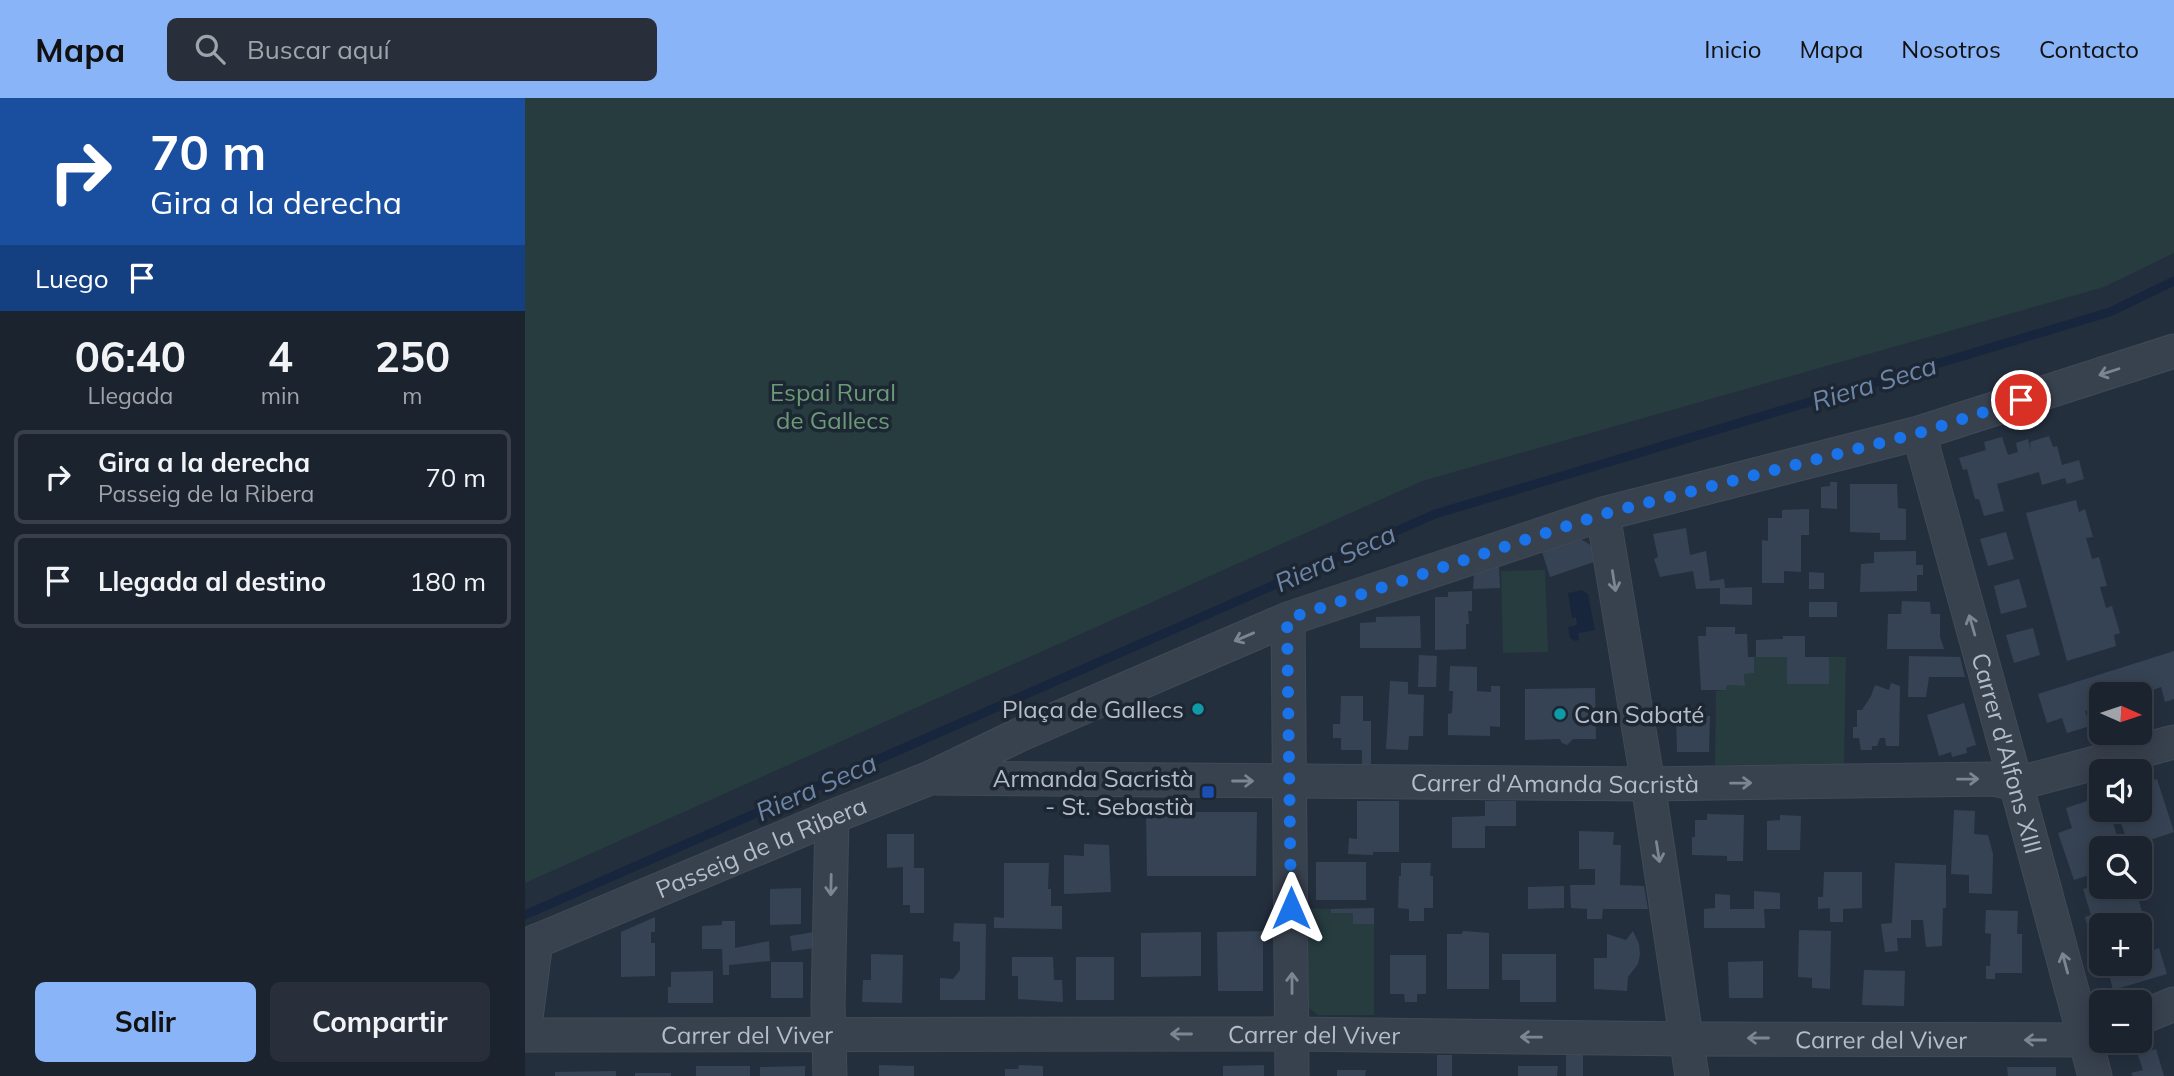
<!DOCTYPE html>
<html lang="es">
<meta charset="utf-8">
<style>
:root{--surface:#1b232e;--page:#282f3a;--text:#f1f3f6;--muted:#a0a4aa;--line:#39404a;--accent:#8ab4f8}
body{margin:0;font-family:Mulish,sans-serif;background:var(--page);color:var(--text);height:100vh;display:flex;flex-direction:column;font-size:26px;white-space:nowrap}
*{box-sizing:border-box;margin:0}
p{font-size:23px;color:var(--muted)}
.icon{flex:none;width:38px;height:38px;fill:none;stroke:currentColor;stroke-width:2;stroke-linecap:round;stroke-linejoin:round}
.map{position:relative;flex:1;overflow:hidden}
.panel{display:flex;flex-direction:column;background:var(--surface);width:525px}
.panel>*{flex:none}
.guide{background:#1a4fa0;color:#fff;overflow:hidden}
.needle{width:46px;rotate:93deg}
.buttons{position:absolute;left:1564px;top:584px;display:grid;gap:14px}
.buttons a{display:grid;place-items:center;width:63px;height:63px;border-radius:10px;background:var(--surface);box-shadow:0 4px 18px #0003,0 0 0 2px var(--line);font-size:35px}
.pin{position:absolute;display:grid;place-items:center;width:60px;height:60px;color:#fff;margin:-30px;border:4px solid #fff;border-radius:50%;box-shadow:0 2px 7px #0007}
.me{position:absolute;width:77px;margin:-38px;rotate:0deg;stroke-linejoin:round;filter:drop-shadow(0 0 5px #0008)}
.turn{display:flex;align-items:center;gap:24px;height:147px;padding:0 35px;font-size:32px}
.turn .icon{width:91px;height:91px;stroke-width:2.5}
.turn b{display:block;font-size:49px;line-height:60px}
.then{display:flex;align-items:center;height:66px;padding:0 35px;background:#0003;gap:14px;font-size:26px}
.eta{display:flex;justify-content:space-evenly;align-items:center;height:119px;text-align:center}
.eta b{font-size:42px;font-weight:700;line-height:49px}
.primary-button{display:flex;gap:14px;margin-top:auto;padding:14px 35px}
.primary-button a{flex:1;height:80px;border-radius:10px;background:var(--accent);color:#111;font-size:28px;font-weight:700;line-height:80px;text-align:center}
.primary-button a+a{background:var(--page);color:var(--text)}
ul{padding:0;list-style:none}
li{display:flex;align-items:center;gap:21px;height:94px;margin:0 14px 10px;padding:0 21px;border:4px solid var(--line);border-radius:10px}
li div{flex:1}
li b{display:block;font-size:26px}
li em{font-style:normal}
header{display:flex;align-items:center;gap:42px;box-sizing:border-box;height:98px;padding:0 35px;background:var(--accent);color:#111}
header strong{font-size:33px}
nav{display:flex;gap:38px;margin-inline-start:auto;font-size:24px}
.search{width:490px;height:63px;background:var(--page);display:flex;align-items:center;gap:18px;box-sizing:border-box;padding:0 24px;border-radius:10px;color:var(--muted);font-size:26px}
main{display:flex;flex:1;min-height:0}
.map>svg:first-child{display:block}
.green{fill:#263c3f}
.water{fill:#17263c}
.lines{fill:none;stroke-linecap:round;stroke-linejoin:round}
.stream{stroke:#17263c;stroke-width:9}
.building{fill:#364354;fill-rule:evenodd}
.street-casing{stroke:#414a57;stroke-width:35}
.street{stroke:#38414e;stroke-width:33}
.oneway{stroke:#7c8592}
.route{stroke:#1a73e8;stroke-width:12;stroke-dasharray:0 21.6}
.culture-dot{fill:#0f9aa8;stroke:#1d2633;stroke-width:2.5}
.transit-dot{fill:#1a4fb4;stroke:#1d2633;stroke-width:2.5}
.labels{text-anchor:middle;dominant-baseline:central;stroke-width:7;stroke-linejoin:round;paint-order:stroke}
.park-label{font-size:24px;fill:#6b9a76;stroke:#1d2633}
.poi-label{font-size:24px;fill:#b4bcc9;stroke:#1d2633;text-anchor:end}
.street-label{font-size:24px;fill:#b4bcc9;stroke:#1d2633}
.water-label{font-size:26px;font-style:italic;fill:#6d86a8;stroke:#1d2633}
</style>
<header>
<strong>Mapa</strong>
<div class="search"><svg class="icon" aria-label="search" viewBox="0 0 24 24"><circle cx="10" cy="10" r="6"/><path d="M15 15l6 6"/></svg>Buscar aquí</div>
<nav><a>Inicio</a><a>Mapa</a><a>Nosotros</a><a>Contacto</a></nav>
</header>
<main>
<section class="panel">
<div class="guide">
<div class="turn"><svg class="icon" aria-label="right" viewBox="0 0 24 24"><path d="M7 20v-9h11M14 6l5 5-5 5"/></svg><div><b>70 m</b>Gira a la derecha</div></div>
<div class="then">Luego<svg class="icon" aria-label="arrive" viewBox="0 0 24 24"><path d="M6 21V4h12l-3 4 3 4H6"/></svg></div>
</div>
<div class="eta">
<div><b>06:40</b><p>Llegada</p></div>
<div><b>4</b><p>min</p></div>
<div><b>250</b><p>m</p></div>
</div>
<ul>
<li><svg class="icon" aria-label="right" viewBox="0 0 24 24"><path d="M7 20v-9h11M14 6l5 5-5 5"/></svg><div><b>Gira a la derecha</b><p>Passeig de la Ribera</p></div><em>70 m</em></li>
<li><svg class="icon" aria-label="arrive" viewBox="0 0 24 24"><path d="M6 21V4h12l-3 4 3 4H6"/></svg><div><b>Llegada al destino</b></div><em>180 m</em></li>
</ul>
<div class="primary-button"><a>Salir</a><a>Compartir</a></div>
</section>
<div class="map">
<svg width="1649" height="978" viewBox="0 0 1649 978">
<rect width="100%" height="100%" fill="#242f3e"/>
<!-- green -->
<path class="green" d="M0,0H1649V155L1579,189L897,383L0,785Z
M1020,472L1023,554L978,555L976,473Z
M1229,559H1262V586H1304V559H1321L1319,666L1190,667L1191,593L1201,592L1202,587L1220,588L1219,576L1229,575Z
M784,810L806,811L807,815H828L849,826V917H793L784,910Z"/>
<!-- water -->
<path class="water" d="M1057,492L1063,496L1070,532L1053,535L1054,542L1050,543L1045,540L1043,529L1052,527L1051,519L1047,520L1043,495Z"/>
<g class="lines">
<!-- stream -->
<path class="stream" d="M0,817L910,416L1585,214L1649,183"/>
</g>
<!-- building -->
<path class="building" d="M1524,338L1528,349L1532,348L1537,367L1554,362L1559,381L1542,386L1540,380L1517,387L1514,374L1472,386L1479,413L1459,418L1454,401H1450L1442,371L1438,372L1434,360L1461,352L1459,344L1477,339L1483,357L1493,354L1491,345L1503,341L1506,353L1505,344Z
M1305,384H1312V411L1296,410V389L1305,388Z
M1325,386H1372L1373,410L1381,411V442H1355V435L1325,434Z
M1551,402L1554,414L1560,411L1568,439L1561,440L1567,461L1574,459L1582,488L1575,489L1581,510L1587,508L1595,535L1589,537L1591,548L1542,563L1501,415Z
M1284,411V437H1276V474L1259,473V485H1237V442L1243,443V420H1257V412Z
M1161,430L1165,457L1181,453L1185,483L1199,481L1200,490L1227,489V507L1195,506V490L1171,491L1168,473L1135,479L1129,461L1133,459L1128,436Z
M1481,434L1489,461L1463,468L1455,441Z
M1056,441L1067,448L1069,464L1025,479L1017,454Z
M1391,453V467H1398V477H1392V493L1335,494L1336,466L1349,465V454Z
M974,468L975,490L948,491L949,477Z
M1284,474L1299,475V491H1284Z
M1494,481L1502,509L1476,516L1469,488Z
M947,493V513H943L944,526H941V551L910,552V499H923V494Z
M1377,503L1405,504L1406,516H1415V539L1419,551H1362L1363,516H1376Z
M1284,504H1312V519H1284Z
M895,518L896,550H835V525L851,524V519Z
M1181,529H1210V536H1222L1223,559H1229V575L1219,576L1220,588L1202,587L1201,592H1176L1173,538H1181Z
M1508,530L1515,557L1489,565L1481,537Z
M1258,538H1280V559H1304V586H1262V559H1231V542L1258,541Z
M1649,553V601L1640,604L1636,589L1621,594L1626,609L1615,612V597H1577V608L1560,613L1565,628L1542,635L1537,620L1522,625L1513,596Z
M894,557L912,558L911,589H893Z
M1384,558L1435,559L1440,579H1404L1401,599H1383Z
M925,568L952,569V593L966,594V588H975V629L965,628V638L923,637V616L927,615L928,593H924Z
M865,583L883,584V596L899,597L898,638H884L883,652L861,651Z
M1366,585L1375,588L1374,648H1361L1360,640H1355L1352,648H1347V652H1336L1334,640H1328V629H1332V612H1337L1346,598L1350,587L1364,592Z
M1070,590L1071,641H1048L1042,647L1037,645L1035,641L1000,642V591Z
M816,598H838V623H846V666H837V652H816V640H808V626H815Z
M1439,605L1451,647L1441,650L1442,655L1427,659L1426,654L1414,658L1402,617Z
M1151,617L1185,618L1184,654H1152Z
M1632,681L1649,734L1604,749L1593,716L1586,718L1596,751H1577V773L1549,782L1533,735L1547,730L1541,710L1577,698V712H1615V686Z
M832,703H874V754H848V757L823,756L824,740L832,741Z
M960,703H991V728H960V750H927V719L960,718Z
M1429,712L1450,713L1449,736L1463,737L1468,756L1467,796L1444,795V777L1426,776Z
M621,714H732L731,778H622Z
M1182,716L1219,717L1218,763H1202V758L1167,757V739H1170V722H1182Z
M1255,717L1276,718L1275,752H1242V723L1255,722Z
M1054,733L1089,734L1088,747H1096L1095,787L1119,788L1123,811H1078L1077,821H1062V811L1046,810L1045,787H1070V771H1054Z
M362,736H389V770H399V815H385V807H378V769L362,770Z
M559,746L584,747L586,794L539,796V757L559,758Z
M791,764H841V802H791Z
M479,765H524L523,791H526V808H537V831L469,830V819L479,820Z
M876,765H906L905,778H908V810H899V823H884V811L873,810L874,778H876Z
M1370,765L1421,767V810H1418L1417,848L1401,849L1398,822H1386V840H1372L1373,853L1360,854L1356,826L1367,825Z
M1299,774H1337V810L1318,811V824H1305V810L1293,811V799H1298Z
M1577,786V789H1615L1618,802L1614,803L1621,828L1629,852L1634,850L1642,876L1588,892L1582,869L1575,871L1560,819L1566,817L1558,791ZM1577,828H1615V866H1577Z
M1039,788V810L1003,811V789Z
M276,790V826L245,827V791Z
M1229,793L1255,795V811H1239L1240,830H1179V811L1190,810V796L1205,797V811H1229Z
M849,810V826H828V815H806V811Z
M1461,812L1493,813L1492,836H1497V875H1470V881H1461V868H1465L1466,836L1460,835Z
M130,819V834H126V845H130V878L96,879V834Z
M197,823H210V850L244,843L245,863L204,867V877H198L197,851H177V828L197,827Z
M429,825L461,826L460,902H415V880L428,881L435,872V844L428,843Z
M1274,832L1306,833L1305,891L1287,890V880L1273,879Z
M738,833V893H693L692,834Z
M938,833L964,835V891H922V836H937Z
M1108,833L1114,846L1115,856L1113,866L1103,879L1102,893L1069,891V860H1082V836L1101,842Z
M289,834L290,850L267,853L265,838Z
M676,834V878L616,879V835Z
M346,856L378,857L377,905L337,904L338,882H346Z
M977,856H1031V904H995V882H977Z
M865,857H901V896H892V904H880L879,896H865Z
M487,859H528L529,882H537L538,904L493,901V878H487Z
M551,859H589V902H551Z
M1238,863V900H1204L1203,864Z
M246,864H278V900H246Z
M1339,872L1380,873L1379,908L1337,907Z
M188,873V905H143V889H146V874Z
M1631,951L1639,978H1608L1606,975L1618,972L1613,957Z
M912,957H927V978H912Z
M1041,957H1058V978H1041Z
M354,967L389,968V978H354Z
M494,967L518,968V978H480V971H493Z
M739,967V978H698V968Z
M171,968H225V978H171Z
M280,968V978H235V969Z
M993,968H1033L1032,978H993Z
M1482,969H1531V978H1483Z
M812,972H841L840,978H812Z
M91,973V978H30V974Z
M110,975H146V978H110Z"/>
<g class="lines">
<defs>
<g id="street">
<path id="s1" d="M1394,335L1491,686L1570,978"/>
<path d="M1078,416L1123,686L1167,978"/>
<path d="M763,521L767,978"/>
<path id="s2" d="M412,680L1123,686L1468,681L1491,686L1649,644"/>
<path id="s3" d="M0,848L307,719L405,680L494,637L763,521L1078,416L1394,335L1649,253"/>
<path d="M1615,920L1649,906"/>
<path d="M0,928L11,843"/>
<path id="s4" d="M0,937L767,936L1161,941L1561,942L1577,936"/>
<path d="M305,978L303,907L307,719"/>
</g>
</defs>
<!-- street casing -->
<use href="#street" class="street-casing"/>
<!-- street -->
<use href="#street" class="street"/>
</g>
<!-- one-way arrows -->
<defs><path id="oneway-shaft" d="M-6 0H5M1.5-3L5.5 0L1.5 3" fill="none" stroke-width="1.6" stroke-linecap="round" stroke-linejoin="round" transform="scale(1.75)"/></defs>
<g class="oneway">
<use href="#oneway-shaft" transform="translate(1584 274) rotate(162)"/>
<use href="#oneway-shaft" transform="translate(1089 483) rotate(81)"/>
<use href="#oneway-shaft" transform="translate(1447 527) rotate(-106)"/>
<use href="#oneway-shaft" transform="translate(719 539) rotate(157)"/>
<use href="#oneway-shaft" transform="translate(1443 681) rotate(-1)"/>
<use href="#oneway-shaft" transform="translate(718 683)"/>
<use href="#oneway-shaft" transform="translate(1216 685) rotate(-1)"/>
<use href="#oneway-shaft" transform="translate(1133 754) rotate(81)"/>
<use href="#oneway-shaft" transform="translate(306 787) rotate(91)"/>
<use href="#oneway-shaft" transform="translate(1540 865) rotate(-105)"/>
<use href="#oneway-shaft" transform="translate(767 885) rotate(-90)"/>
<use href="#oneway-shaft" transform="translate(656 936) rotate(-180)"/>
<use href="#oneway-shaft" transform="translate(1006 939) rotate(-179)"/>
<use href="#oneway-shaft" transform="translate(1233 940) rotate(-180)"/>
<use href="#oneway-shaft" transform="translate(1510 942) rotate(-180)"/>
</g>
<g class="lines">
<!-- route -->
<path class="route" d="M766,810L762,521L1078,416L1394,335L1496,302"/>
</g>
<!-- markers -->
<g class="culture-dot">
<circle cx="673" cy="611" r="7"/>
<circle cx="1035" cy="616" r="7"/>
</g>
<rect class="transit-dot" x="676" y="687" width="14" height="14" rx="3.5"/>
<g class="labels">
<!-- park labels -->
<g class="park-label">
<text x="308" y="294">Espai Rural<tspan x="308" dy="28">de Gallecs</tspan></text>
</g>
<!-- poi labels -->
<g class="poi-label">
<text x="659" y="611">Plaça de Gallecs</text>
<text x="1049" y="616" text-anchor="start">Can Sabaté</text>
<text x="669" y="680">Armanda Sacristà<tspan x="669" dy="28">- St. Sebastià</tspan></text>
</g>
<!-- street labels -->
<g class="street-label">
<text stroke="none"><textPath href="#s1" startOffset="332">Carrer d'Alfons XIII</textPath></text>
<text stroke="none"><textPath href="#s2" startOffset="618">Carrer d'Amanda Sacristà</textPath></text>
<text stroke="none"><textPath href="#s3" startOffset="256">Passeig de la Ribera</textPath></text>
<text stroke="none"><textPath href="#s4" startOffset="222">Carrer del Viver</textPath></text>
<text stroke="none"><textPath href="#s4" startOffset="789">Carrer del Viver</textPath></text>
<text stroke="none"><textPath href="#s4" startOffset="1356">Carrer del Viver</textPath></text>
</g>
<!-- water labels -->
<g class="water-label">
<text transform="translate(1349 285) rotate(-17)">Riera Seca</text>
<text transform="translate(810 460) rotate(-24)">Riera Seca</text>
<text transform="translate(291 689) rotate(-24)">Riera Seca</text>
</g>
</g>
</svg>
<div class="buttons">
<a><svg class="needle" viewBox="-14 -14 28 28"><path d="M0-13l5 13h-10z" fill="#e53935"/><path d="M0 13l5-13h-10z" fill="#a0a4aa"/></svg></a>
<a><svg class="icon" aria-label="sound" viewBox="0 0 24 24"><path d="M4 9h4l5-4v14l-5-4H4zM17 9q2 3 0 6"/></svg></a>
<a><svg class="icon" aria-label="search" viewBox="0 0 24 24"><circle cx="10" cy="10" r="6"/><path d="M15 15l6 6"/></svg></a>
<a>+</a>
<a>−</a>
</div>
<div class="pin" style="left:1496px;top:302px;background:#d93025"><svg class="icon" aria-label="arrive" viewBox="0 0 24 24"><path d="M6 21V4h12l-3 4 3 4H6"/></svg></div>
<svg class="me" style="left:766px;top:810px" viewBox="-20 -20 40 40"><path d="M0-17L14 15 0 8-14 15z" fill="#1a73e8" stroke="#fff" stroke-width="4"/></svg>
</div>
</main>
